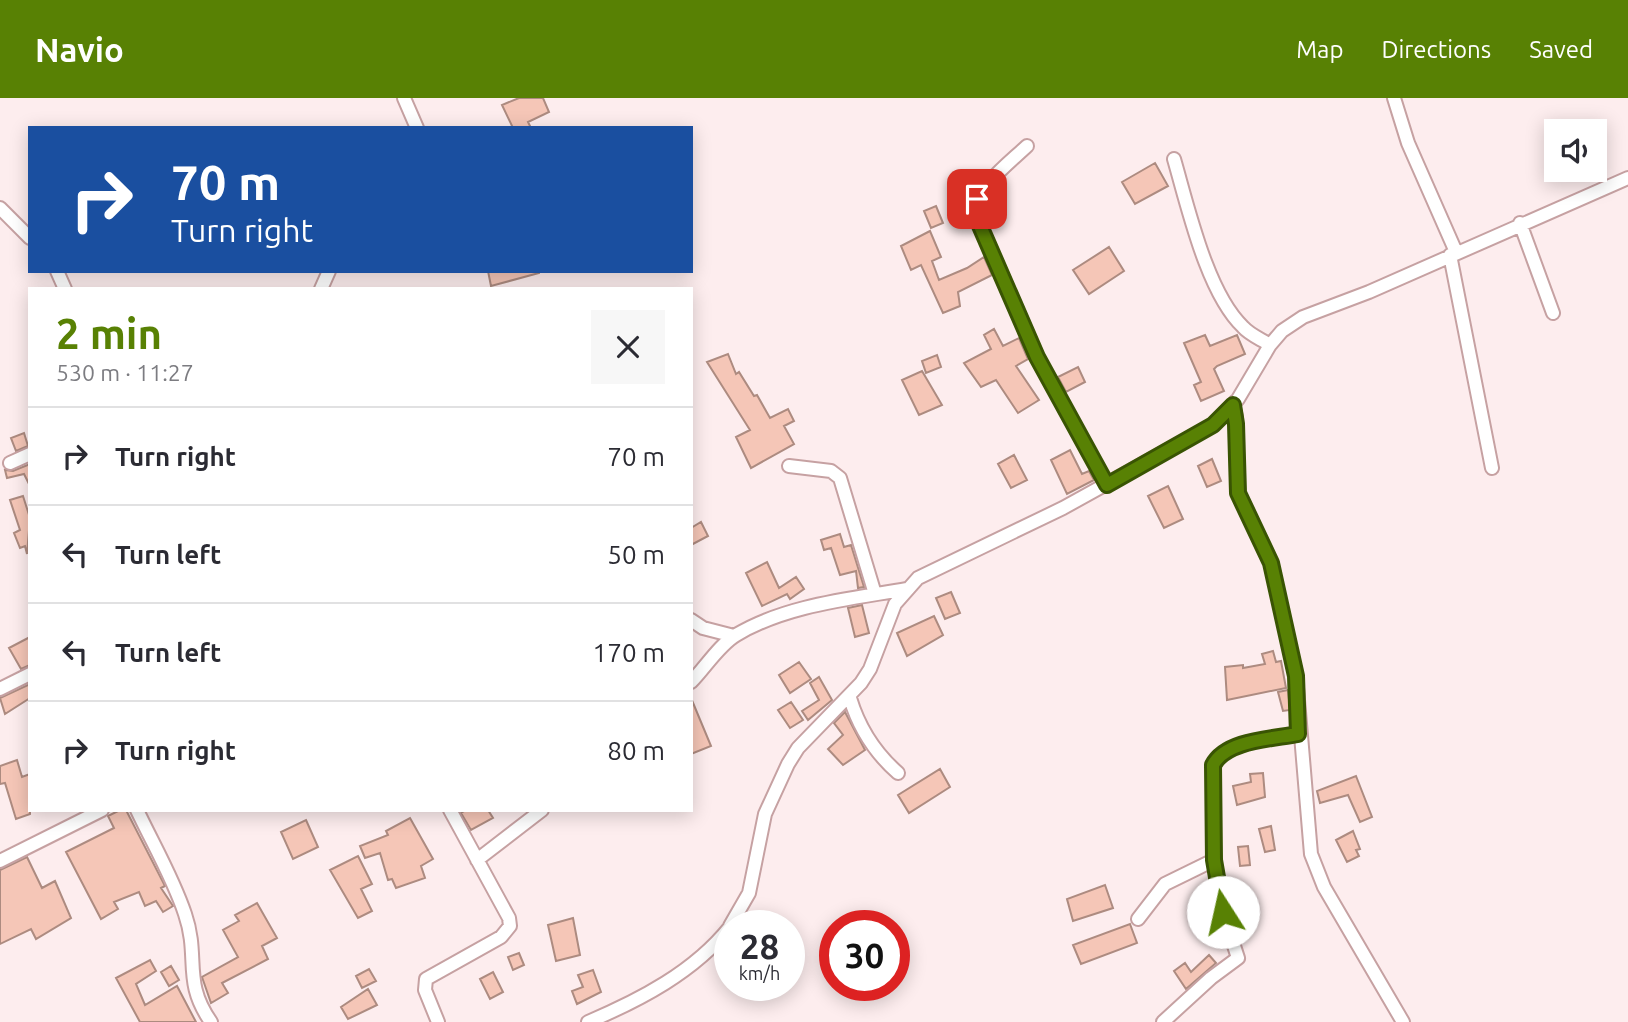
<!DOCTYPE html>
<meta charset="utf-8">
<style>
:root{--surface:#fff;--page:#f7f7f7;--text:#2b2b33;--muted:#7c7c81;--line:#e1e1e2;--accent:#588104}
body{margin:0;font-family:Ubuntu,sans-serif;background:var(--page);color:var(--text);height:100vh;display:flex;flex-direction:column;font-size:26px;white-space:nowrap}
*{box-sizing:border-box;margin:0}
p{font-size:23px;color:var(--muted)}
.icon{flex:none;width:38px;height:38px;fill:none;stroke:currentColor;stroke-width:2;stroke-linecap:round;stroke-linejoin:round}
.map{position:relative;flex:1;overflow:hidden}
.panel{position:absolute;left:28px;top:189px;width:665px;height:525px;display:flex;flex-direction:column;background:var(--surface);border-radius:0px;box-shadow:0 4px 18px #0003}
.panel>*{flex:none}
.top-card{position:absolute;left:28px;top:28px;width:665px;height:147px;border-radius:0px;box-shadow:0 4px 18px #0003;background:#1a4fa0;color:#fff;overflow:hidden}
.tools{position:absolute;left:1544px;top:21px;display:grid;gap:14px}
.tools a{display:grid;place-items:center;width:63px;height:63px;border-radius:0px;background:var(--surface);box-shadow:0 4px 18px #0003;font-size:35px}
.speed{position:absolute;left:714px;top:812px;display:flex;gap:14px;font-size:35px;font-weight:700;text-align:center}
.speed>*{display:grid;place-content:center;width:91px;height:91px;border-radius:50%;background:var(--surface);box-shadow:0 4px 18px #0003;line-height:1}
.speed small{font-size:18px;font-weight:400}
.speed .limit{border:10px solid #d22;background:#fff;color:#111}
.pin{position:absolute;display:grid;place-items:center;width:60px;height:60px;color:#fff;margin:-30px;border-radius:14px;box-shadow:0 4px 10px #0006}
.me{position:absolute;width:77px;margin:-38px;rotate:350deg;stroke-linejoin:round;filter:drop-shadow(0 0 5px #0008)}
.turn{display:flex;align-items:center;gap:24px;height:147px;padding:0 28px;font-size:32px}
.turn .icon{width:91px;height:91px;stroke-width:2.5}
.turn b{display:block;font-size:49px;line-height:60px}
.round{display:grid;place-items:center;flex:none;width:74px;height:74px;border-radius:0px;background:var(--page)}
.overview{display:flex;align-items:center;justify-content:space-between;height:119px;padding:0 28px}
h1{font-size:42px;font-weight:600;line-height:52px;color:var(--accent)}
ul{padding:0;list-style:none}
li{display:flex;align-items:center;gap:21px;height:98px;padding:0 28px;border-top:2px solid var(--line)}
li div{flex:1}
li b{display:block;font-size:26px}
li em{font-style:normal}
header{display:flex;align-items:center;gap:42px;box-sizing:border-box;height:98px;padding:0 35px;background:var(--accent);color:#fff}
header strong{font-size:33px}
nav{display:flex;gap:38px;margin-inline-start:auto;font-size:24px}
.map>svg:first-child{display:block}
.building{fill:#f5c6b7;stroke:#ad8b80;stroke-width:2}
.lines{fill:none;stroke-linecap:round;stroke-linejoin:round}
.minor-casing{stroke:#c6a1a2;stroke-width:16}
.minor{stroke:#fff;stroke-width:12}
.route-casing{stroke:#395403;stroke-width:18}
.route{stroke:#588104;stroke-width:12}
</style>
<header>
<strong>Navio</strong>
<nav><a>Map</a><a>Directions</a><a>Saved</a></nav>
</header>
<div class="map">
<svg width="1628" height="924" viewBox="0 0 1628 924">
<rect width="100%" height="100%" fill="#fdedee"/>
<!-- building -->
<path class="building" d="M519,0H543L549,14L528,24L531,30H513L502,7Z
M1155,65L1168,88L1135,106L1122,84Z
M936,108L943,125L931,130L924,113Z
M930,133L941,159L932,163L939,182L967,170L984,159L992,177L958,194L960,208L943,215L921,167L911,172L901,148Z
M1109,149L1124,173L1089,196L1073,172Z
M488,173H539V175L491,188Z
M994,231L1003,248L1019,240L1028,261L1016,268L1039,302L1018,315L996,282L981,289L964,265L991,251L984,237Z
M1205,237L1210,248L1237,237L1245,256L1217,268L1214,271L1224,293L1201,303L1194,287L1201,284L1184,245Z
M728,256L736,276L739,274L754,298L757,297L770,320L788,311L794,323L784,328L794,346L751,370L736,339L750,332L707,264Z
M937,257L941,269L926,275L922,263Z
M1078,269L1085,284L1066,294L1058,279Z
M922,273L942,307L919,317L902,282Z
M24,335L28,348L16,353L11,340Z
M1070,352L1082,376L1089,373L1094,382L1067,396L1051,362Z
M1014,357L1027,382L1011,390L998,366Z
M1212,361L1221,383L1207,389L1198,368Z
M30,366V388L24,376L7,380L5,372L13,373Z
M1168,388L1183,421L1164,430L1148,398Z
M23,398L30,420L27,456L25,448L20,450L14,435L20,432L10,402Z
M701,424L708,438L691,447V430Z
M840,436L844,449L851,447L864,489L858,490L856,473L840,477L831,450L824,452L821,442Z
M767,464L779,490L796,479L804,491L790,501L787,496L762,508L746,475Z
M951,494L960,515L945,521L936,500Z
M862,507L869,535L855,539L848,510Z
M934,518L943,537L907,558L897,535Z
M30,539V567L21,571L9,550Z
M1273,553L1276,564L1281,563L1286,590L1227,602L1225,569L1243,567V570L1265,566L1262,556Z
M799,564L811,581L790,595L779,577Z
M819,579L832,602L808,622L802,613L819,602L810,585Z
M30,586V600L5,616L0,600Z
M1288,592L1290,612L1283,613L1278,594Z
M691,600L711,648L691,656Z
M791,604L803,622L790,630L778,612Z
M845,614L865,652L843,667L828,651L843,637L834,625Z
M17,662L22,679L30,676V716L16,721L5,685L0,686V668Z
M940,671L950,689L909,715L898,697Z
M1263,675L1265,699L1237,707L1233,688L1251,684L1250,676Z
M1356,678L1372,719L1360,724L1348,697L1320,705L1317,693Z
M120,712H126L165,788L161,790L173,808L163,814L156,803L145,808L139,794L114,804L118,811L101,821L66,754L114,730L108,718Z
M466,712H488L493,720L471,732L461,715Z
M410,720L433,761L421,768L425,780L396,790L392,781L388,782L380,755L365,760L360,748L388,737L386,733Z
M306,722L318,749L293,761L281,734Z
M1271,728L1275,752L1265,754L1259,731Z
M1353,733L1360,751L1356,752L1359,758L1347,764L1336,742Z
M1248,748L1250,767L1240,768L1238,749Z
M358,758L372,786L361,791L372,813L358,820L330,772Z
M27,759L42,790L55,783L71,820L36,841L31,831L0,846V772Z
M1105,787L1113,810L1073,823L1067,801Z
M257,805L277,840L262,848L268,861L222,885L228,895L211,905L202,879L238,859L223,832L239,823L235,817Z
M573,820L580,857L556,863L548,827Z
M1130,826L1137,845L1081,866L1073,847Z
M519,855L524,867L513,872L508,859Z
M1209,857L1216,865L1186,891L1174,873L1185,865L1191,874Z
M150,862L156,873L136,886L145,907L177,888L196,924H140L116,880Z
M171,868L179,882L169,888L161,874Z
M369,871L376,883L362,890L356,878Z
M593,872L601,894L577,906L572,893L583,889L578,877Z
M493,874L503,894L490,901L480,881Z
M368,891L377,907L348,921L341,909Z"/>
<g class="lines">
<defs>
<path id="minor" d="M404,0L417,30
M1394,0L1408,45L1456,154
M1027,48C1007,67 980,86 974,114L1037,259L1107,387
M1174,61C1188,109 1207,195 1243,229C1250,237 1261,241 1270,247
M0,110L30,140
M1520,125L1553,215
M1450,157L1492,370
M57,173L65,191
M321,191L329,173
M1233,307L1236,319L1238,395L1271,465L1296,578L1311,756L1324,789L1403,924
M10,365L30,356
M789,368L831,373L840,380L875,496
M691,522L703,530L734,538
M691,584C705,570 719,547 736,537C786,507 850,501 907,491
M0,591L30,576
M850,600C859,630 874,654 898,675
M137,712C153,746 173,780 185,816C200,860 182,883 211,924
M477,762L542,712
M0,763L102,712
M1138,821L1165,786L1214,762
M730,828L749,795L765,716L788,666L798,650L861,585L870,571L895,506L918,480L1063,410L1213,327L1238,301L1270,247L1282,233L1303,219L1369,194L1628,80
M438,924L425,892L426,881L501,839L510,828L509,820L450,712
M588,924C640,902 694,874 730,829
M1163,924L1211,880L1238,860L1223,814L1214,762L1213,667C1226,642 1272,641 1298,636"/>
</defs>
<!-- minor casing -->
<use href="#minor" class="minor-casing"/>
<!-- minor -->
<use href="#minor" class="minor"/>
</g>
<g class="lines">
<defs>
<path id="route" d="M977,101L974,114L1037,259L1107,387L1213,327L1233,307L1236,326L1238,395L1271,465L1296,578L1298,636C1272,641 1226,642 1213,667L1214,762L1223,814"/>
</defs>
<!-- route casing -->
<use href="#route" class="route-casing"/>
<!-- route -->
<use href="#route" class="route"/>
</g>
</svg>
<div class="tools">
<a><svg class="icon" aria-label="sound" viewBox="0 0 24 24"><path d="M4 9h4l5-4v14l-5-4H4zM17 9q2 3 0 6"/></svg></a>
</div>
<div class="speed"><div>28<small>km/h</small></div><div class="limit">30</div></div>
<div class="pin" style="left:977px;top:101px;background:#d93025"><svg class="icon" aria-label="arrive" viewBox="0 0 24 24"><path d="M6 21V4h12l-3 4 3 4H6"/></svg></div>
<svg class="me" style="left:1223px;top:814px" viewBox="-20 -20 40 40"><circle r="19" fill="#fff"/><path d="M0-13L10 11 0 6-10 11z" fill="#588104"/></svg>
<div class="top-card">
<div class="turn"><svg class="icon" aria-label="right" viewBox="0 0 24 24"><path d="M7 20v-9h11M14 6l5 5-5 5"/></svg><div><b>70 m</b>Turn right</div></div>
</div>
<section class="panel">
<div class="overview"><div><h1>2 min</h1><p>530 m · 11:27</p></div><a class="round"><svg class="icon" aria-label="close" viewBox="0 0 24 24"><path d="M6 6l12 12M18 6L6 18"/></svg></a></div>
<ul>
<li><svg class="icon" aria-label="right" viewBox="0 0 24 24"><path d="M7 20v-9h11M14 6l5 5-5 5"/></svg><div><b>Turn right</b></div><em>70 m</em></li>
<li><svg class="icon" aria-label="left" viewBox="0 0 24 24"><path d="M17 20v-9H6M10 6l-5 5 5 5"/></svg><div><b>Turn left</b></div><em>50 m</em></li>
<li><svg class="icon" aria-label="left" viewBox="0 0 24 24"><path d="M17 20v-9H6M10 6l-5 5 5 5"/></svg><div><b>Turn left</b></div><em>170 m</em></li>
<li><svg class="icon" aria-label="right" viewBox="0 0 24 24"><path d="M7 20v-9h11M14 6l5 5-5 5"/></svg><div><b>Turn right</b></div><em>80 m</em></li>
</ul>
</section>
</div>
